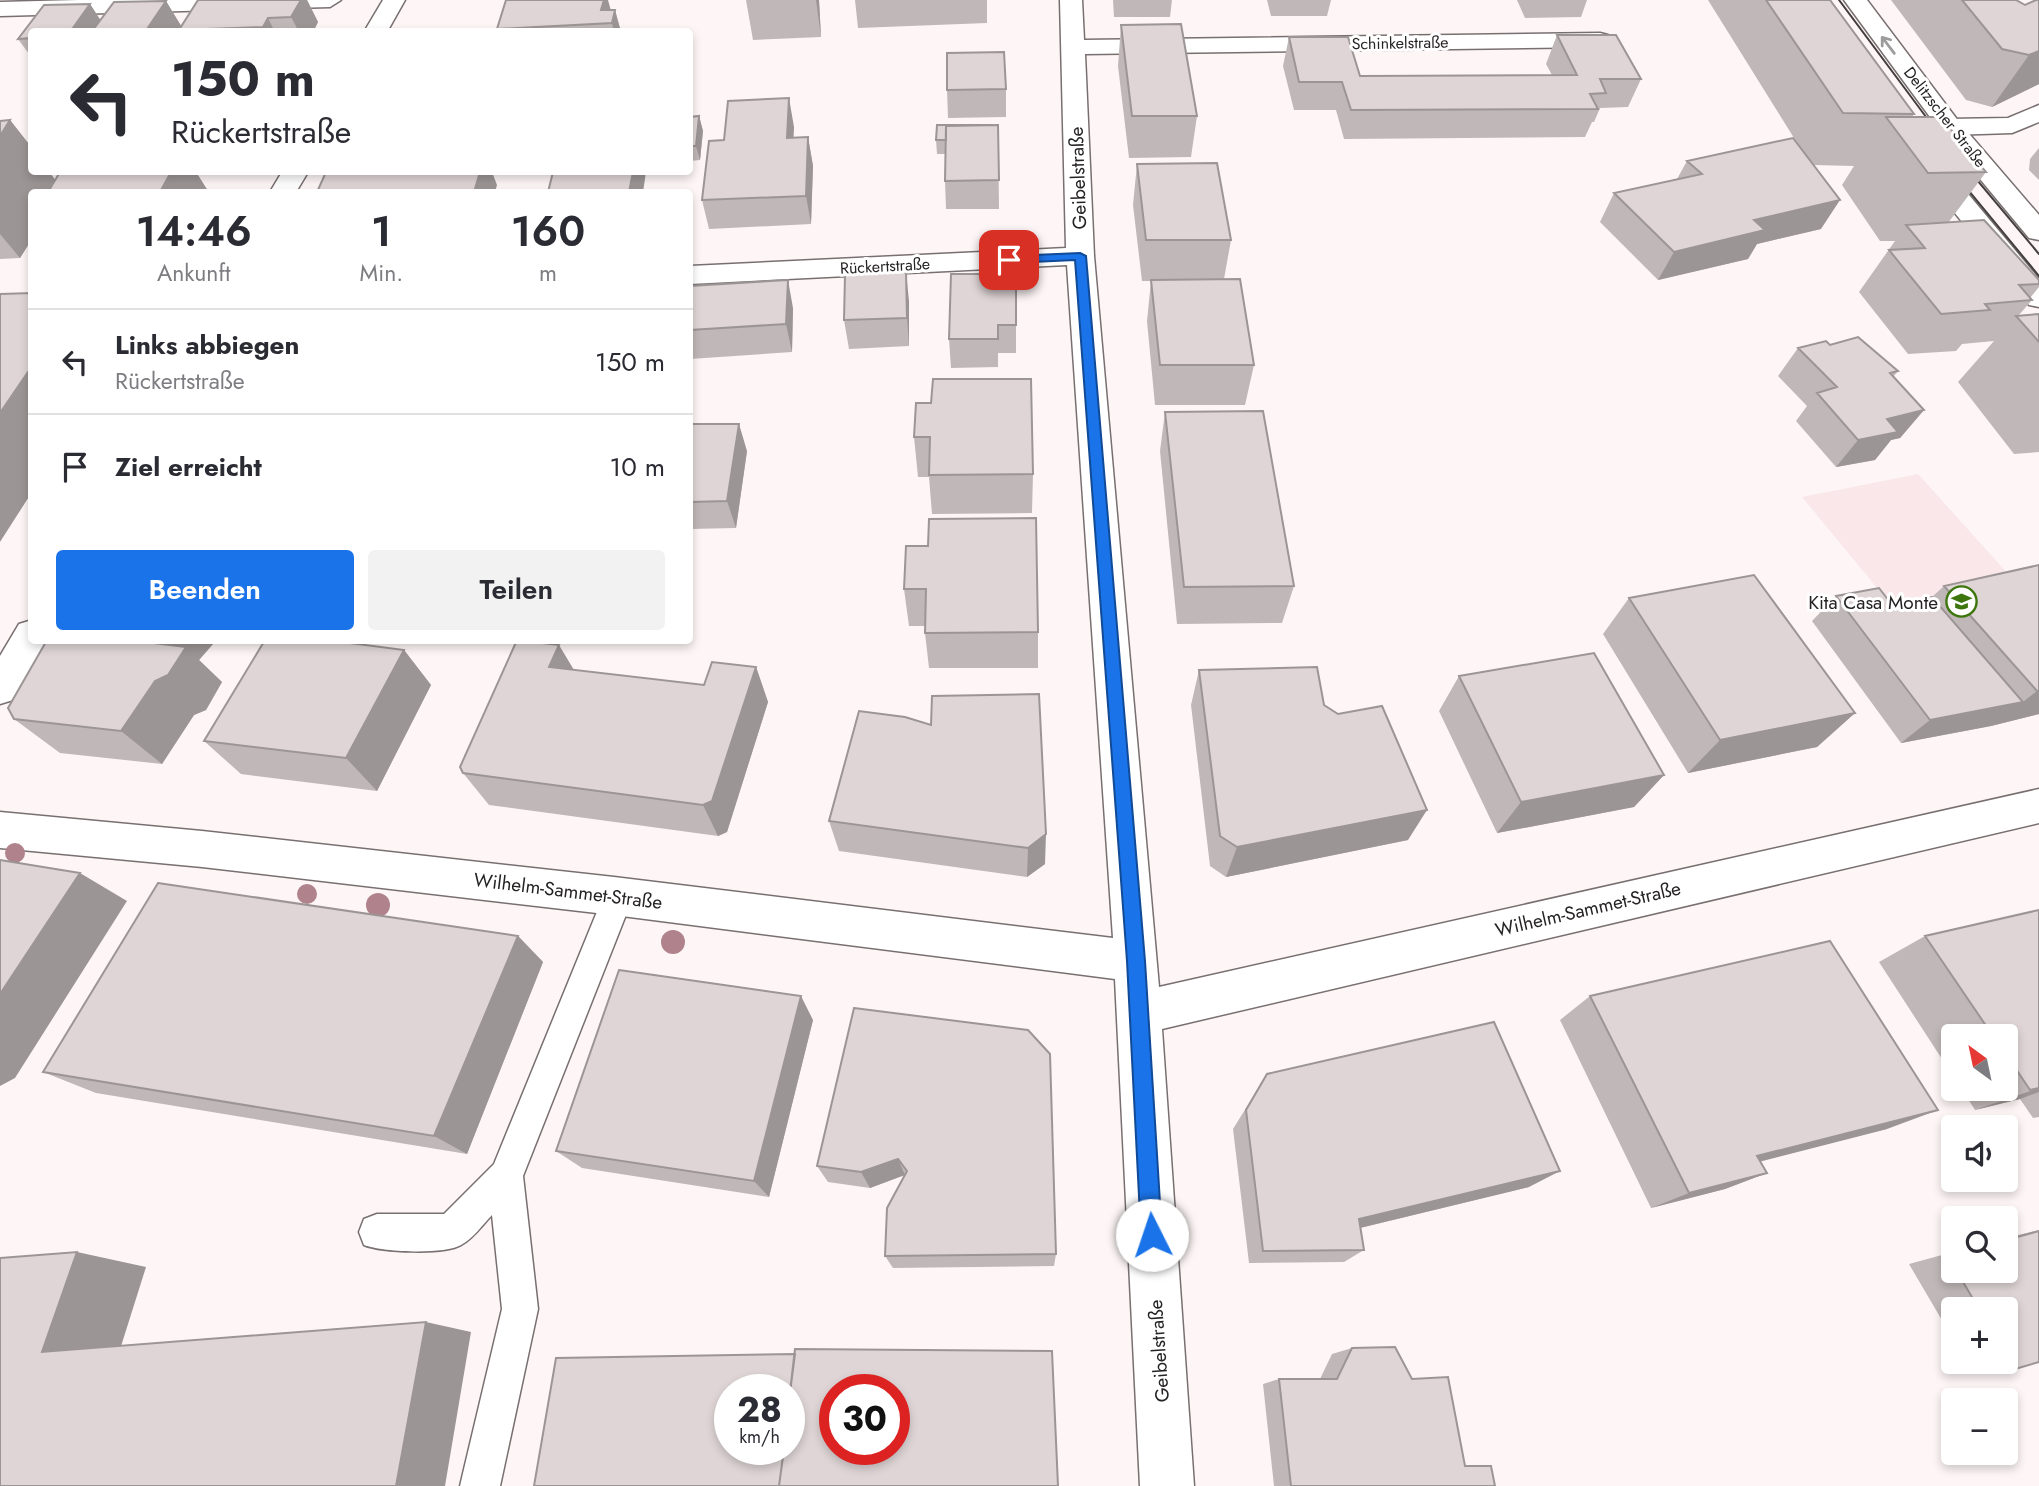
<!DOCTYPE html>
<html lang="de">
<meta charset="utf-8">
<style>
:root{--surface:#fff;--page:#f2f2f3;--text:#2b2b33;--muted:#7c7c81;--line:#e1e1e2;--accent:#1a73e8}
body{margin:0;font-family:Jost,sans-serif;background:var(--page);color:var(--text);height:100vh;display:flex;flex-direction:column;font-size:26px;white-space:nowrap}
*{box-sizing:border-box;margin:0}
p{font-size:23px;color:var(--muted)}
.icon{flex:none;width:38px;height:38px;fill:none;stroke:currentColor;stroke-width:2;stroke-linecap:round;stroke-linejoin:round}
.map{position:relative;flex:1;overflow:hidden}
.sheet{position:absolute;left:28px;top:189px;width:665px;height:455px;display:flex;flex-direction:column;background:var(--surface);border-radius:7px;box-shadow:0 4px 10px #0003}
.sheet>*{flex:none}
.top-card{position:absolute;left:28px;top:28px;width:665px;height:147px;border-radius:7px;box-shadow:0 4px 10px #0003;background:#fff;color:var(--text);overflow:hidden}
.needle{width:46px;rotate:327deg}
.fabs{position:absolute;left:1941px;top:1024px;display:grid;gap:14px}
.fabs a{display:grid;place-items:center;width:77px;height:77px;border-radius:7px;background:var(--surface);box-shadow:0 4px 10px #0003;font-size:35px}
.speed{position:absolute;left:714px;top:1374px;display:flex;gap:14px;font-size:35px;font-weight:700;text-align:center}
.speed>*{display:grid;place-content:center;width:91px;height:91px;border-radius:50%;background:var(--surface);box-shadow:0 4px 10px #0003;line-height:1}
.speed small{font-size:18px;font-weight:400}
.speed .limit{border:10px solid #d22;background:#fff;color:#111}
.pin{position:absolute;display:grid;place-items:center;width:60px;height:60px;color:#fff;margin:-30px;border-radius:14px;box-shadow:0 4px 10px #0006}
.me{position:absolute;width:77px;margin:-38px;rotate:356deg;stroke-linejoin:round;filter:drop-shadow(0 0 5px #0008)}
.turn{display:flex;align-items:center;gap:24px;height:147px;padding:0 28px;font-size:32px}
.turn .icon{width:91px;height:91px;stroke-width:2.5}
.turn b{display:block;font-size:49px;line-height:60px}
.eta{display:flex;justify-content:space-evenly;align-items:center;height:119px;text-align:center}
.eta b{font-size:42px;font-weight:600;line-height:49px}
.cta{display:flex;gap:14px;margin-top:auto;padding:14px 28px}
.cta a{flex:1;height:80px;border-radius:7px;background:var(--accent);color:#fff;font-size:28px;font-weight:600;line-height:80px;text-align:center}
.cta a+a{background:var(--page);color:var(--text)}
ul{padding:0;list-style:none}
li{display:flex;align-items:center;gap:21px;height:105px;padding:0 28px;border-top:2px solid var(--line)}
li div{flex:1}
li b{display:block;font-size:26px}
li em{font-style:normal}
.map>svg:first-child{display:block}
.built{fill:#fae7e9}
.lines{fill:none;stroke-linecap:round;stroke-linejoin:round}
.service-casing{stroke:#786f70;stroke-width:3}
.minor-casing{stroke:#786f70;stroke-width:3}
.secondary-casing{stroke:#786f70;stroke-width:3}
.service{fill:#fff;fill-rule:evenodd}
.minor{fill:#fff;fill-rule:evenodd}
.secondary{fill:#fff;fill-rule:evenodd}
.tram{stroke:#433f3f;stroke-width:2}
.tree{fill:#b0828b}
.wall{fill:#c0b7b8}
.shaded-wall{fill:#9c9596}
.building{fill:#dfd5d6;stroke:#9c9596;stroke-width:2;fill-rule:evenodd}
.oneway{stroke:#9d9c9c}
.route{fill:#1a73e8;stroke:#114b97;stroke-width:2}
.labels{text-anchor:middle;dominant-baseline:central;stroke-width:6;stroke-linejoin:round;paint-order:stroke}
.far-street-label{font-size:16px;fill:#262323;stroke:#fff}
.street-label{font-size:19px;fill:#262323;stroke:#fff}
.poi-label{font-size:19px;fill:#262323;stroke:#fff;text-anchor:end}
</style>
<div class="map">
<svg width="2039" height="1486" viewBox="0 0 2039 1486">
<rect width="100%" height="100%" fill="#fef6f6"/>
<!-- built -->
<path class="built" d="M1918,474L2039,608V714L1991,726L1802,497Z"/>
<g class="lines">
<defs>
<path id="service" d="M618,883L629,887L633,897L523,1176L538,1309L500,1486H460L502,1309L492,1215C483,1224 473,1239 461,1245C444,1255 382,1252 364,1245L359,1232L364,1219L377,1214H444L494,1164L603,897L607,887Z"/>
<path id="minor" d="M78,0H341L330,7L0,16V2Z
M383,0H405L387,32H364Z
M1060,0H1082L1084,40L1600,33L1608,35L1612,40L1608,45L1600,47L1085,54L1094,256L1159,987L2039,789V823L1162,1029L1194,1486H1140L1115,979L614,915L202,867L0,848V812L202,831L614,877L1113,938L1067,265L690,284V266L1066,248Z
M2039,105V122L2012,133L1950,135L1941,132L1937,127L1941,122L1950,119L2008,118Z
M282,172H308L296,192H270Z
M32,620V640H47L13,700L0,704V656L19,624Z"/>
<path id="secondary" d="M1844,0H1867L1959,122L2039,215V240L2029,238L1941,132Z
M1930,157L1939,159L2039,279V307L2029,305L1921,171L1917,165L1921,159Z"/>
</defs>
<!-- service casing -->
<use href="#service" class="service-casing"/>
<!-- minor casing -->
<use href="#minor" class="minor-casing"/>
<!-- secondary casing -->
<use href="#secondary" class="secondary-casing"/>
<!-- service -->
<use href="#service" class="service"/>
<!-- minor -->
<use href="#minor" class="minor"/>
<!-- secondary -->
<use href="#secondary" class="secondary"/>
<!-- tram -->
<path class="tram" d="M1839,0L1938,133
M1967,168L2039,254
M1959,179L2039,276"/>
</g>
<!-- trees -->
<g class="tree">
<circle cx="15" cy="853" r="10"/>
<circle cx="307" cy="894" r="10"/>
<circle cx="378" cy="905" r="12"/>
<circle cx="673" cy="942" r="12"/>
</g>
<!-- wall -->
<path class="wall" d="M198,0H307L318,22L313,32H32V58L18,39L44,5L90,4L100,20L114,2L166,1L181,26Z
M746,0H819L821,37L753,40Z
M855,0H987V23L858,28Z
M1113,0H1172L1170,17H1114Z
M1267,0H1331L1327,16H1271Z
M1517,0H1587L1581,17L1525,18Z
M1708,0H1830L1914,114L1912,117L1986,172L1948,223L2039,280V287L2030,298L2032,300L2019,315L2039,314V452L2014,454L1958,382L1994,341L1962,344L1956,351L1908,354L1859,292L1895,241H1880L1842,185L1854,166L1813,165L1821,229L1757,244L1748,259L1658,280L1600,222L1614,193L1677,179L1687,161L1799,146Z
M1891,0H2016L2039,84L1992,107L1966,100Z
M611,10H615L621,32H614L612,26L614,32H497V29Z
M1121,25L1197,116L1191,157L1129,158L1118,66Z
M1557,35L1641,79L1628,107L1600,108L1594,122H1592L1585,137L1344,139L1336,110H1294L1283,66L1289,37L1360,76L1552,75L1546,64Z
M1006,89V117L948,118L947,90Z
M699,116L703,131L700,160L690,161V117Z
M10,120L32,148V172H49L55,180L60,172H196L208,191V192H32V239L20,258L0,259V121Z
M993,125H998L999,209H946L945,181V154H937L936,140Z
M794,127L793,138L808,137L813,166L811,224L709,229L702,200L724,140Z
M2039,148V180L2029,170L2030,159Z
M1137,164L1231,240L1224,279L1254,365L1245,405H1155L1147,321L1151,281H1142L1133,205Z
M1016,274V353H998V367L951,368L949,339Z
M690,286L793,308L792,352L690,359Z
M909,301V346L849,349L844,320Z
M1830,345L1898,371L1893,377L1924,410L1900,438L1891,440L1875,460L1836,467L1796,421L1807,406L1778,376L1798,348Z
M916,403L1033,474L1032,513L932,514L929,477H918L914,437Z
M1165,412L1294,586L1282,623L1177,624L1160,451Z
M690,424L747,451L736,528L690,529Z
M906,546L1038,632V668H929L925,633V626H909L904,589Z
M2039,565V714L1991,726L1901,743L1812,621L1836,596L1893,606L1932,597L1944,586Z
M1629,598L1855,713L1817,747L1688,773L1603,634Z
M47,640H230L229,643L213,644L199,660L222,682L206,710L194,715L162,764L60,753L14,719Z
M404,650L431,685L377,791L241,774L204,741Z
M756,667L768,702L727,832L718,836L489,805L463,773L574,670L704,685Z
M1199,670L1324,705L1338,714L1408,840L1226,877L1210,866L1191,705Z
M1459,676L1664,775L1634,807L1497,833L1439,711Z
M931,725L1045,864L1027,877L839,851L829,821Z
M2039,910V1117L2033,1118L2020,1099L1975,1110L1961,1088H2006V1036H1953V1076L1879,962L1925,936Z
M518,936L543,962L467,1154L96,1093L43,1072Z
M1590,996L1887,1129L1760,1161L1767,1173L1725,1189L1651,1208L1560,1020Z
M854,1008L1056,1254L1054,1266L893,1268L885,1256L904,1175L870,1188L828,1182L817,1166Z
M813,1020L769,1197L582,1168L556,1151Z
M1267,1074L1529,1187L1360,1228L1364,1250L1344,1262L1249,1263L1233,1129Z
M2039,1230V1362L2015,1369L1972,1372L1966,1362H2006V1309H1953V1339L1909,1264L1953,1252V1270H2006V1238Z
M1352,1348L1412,1379L1465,1465L1491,1466L1495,1486H1274L1263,1384L1279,1379H1320L1332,1354Z"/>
<!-- shaded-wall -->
<path class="shaded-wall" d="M301,0H307L318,22L313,32H299L291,17Z
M604,0H608L613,18L615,10L621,32H614L612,23L601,10Z
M816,0H819L821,37Z
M166,1L183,29L179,30L180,32H148L147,29Z
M90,4L107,30H93L94,32H70Z
M268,18L275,32H266L263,27Z
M2039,51V84L1992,107L2029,55Z
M789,98L794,127L792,167L787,138Z
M699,116L703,131L700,160L696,146Z
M10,120L32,148V172H49L62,188L59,192H32V239L20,258L0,234V136Z
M808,137L813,166L811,224L806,196Z
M171,172H196L208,191V192H160Z
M480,172H492L497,185L495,192H474Z
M633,172H646L643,192H629Z
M1840,200L1821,229L1757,244L1748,259L1658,280L1674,252L1754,220Z
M906,272L909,301V346L907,318Z
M788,280L793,308L792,352L786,324Z
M32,366V492L0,542V413Z
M1924,410L1900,438L1891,440L1875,460L1836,467L1858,440L1887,419Z
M739,424L747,451L736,528L727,501Z
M148,640H209L213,644L199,660L222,682L206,710L194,715L162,764L121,731L155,681L146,642Z
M559,645L580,680L549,667Z
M404,650L431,685L377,791L346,758Z
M756,667L768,702L727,832L718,836L703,805Z
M2037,691H2039V714L1991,726L1901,743L1930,720L2023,702Z
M1855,713L1817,747L1688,773L1720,740Z
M1664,775L1634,807L1497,833L1521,802Z
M1427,810L1408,840L1226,877L1237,847Z
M1046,834L1045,864L1027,877L1028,848Z
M80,873L127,901L15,1078L0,1086V994Z
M518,936L543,962L467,1154L434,1136Z
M801,996L813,1020L769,1197L754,1181Z
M2039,1088V1092L2020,1099L1975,1110Z
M1938,1110L1887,1129L1716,1173L1757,1156Z
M898,1159L905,1175L870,1188L861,1172Z
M1560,1171L1529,1187L1339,1233L1359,1219Z
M1767,1173L1725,1189L1651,1208L1689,1193Z
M77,1252L146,1267L117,1359L42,1352Z
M426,1322L471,1332L445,1486H396Z"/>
<!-- building -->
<path class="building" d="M198,0H301L291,17L268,18L263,27L179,30Z
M506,0H604L601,10H615L612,23L497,29Z
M1766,0H1830L1914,114L1843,113Z
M1962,0H2016L2025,5L2036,0H2039V51L2029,55L2002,49Z
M166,1L147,29L93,30L114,2Z
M90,4L70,32H32V38L18,39L44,5Z
M1181,24L1197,116H1132L1121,25Z
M1557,35H1616L1641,79H1600L1606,93L1590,94L1598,109L1351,110L1342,82H1299L1289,37H1348L1360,76L1577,75Z
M1004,52L1006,89L947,90V53Z
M789,98L787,138L808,137L806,196L702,200L709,141L724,140L728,101Z
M699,116L696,146H690V117Z
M1886,117H1941L1986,172L1928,173Z
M10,120L0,136V121Z
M937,125H993L946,126V140H936Z
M998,125L999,180L945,181L946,126Z
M1793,138L1840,200L1754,220L1765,230L1674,252L1614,193L1702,174L1687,161Z
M1217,163L1231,240H1146L1137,164Z
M60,172H171L160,192H48Z
M326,172H480L474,192H317Z
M553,172H633L629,192H548Z
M1984,220L2039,280V284L2019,285L2032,300L1985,304L1990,310L1941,314L1889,250L1925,248L1906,225Z
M906,272L907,318L844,320L845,275Z
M951,274H1016V325H998V339H949Z
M1240,279L1254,365H1160L1151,280Z
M788,280L786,324L690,330V286Z
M32,293V366L0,413V294Z
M2039,314V342L2016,316Z
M1858,337L1898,371L1890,373L1924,410L1887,419L1898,432L1858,440L1817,393L1837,387L1798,348L1826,341L1830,345Z
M933,379H1031L1033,474L929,475L930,437H914L916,403H931Z
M1263,411L1294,586L1184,587L1165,412Z
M690,424H739L727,501L690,502Z
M1036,518L1038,632L925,633L926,589H904L906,546H928L929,519Z
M2039,565V691H2037L1944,586Z
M1754,575L1855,713L1720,740L1629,598Z
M1879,588L1893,606L1932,597L2023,702L1930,720L1836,596Z
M47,640H148L146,642L186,647L168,675L155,681L121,731L14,719L8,708Z
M265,640H327L404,650L346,758L204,741Z
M517,640L559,645L549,667L704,685L712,662L756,667L712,801L703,805L463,773L460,767Z
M1594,653L1664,775L1521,802L1459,676Z
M1317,667L1324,705L1338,714L1382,706L1427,810L1237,847L1220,836L1199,670Z
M1039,694L1046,834L1028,848L829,821L859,711L905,717L931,725L932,696Z
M0,860L80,873L0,994Z
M158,883L518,936L434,1136L43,1072Z
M2039,910V1088L2030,1090L2006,1054V1036H1993L1925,936Z
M1830,941L1938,1110L1757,1156L1767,1173L1689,1193L1590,996Z
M619,970L801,996L754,1181L556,1151Z
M854,1008L1028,1030L1050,1054L1056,1254L885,1256L887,1208L907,1171L898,1159L861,1172L817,1166Z
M1494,1022L1560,1171L1359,1219L1364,1250L1263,1251L1246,1110L1267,1074Z
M2039,1231V1362L2015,1369L2006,1353V1309H1979L1956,1270H2006V1240Z
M77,1252L42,1352L426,1322L396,1486H0V1258Z
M1953,1255V1266L1947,1256Z
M1395,1347L1412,1379L1448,1377L1465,1466H1491L1495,1486H1291L1279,1379H1337L1352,1348Z
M795,1349L1052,1351L1058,1486H779L784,1449H789V1400ZM835,1390H894V1449H835Z
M795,1354L789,1400V1390H730V1449H784L779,1486H534L556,1358Z"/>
<!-- one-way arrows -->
<defs><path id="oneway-shaft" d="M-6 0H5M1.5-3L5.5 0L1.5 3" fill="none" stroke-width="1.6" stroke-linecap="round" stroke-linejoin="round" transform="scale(1.75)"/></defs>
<use class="oneway" href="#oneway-shaft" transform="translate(1888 45) rotate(-127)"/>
<!-- route -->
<path class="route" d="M1080,253L1086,256L1145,961L1162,1235L1159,1242L1152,1245L1144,1242L1141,1235L1127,961L1075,260L1009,263L1003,260L1009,256Z"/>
<!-- icons -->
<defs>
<symbol id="school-ring" viewBox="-11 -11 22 22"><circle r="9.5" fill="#fff" stroke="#3c760c" stroke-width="1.5"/><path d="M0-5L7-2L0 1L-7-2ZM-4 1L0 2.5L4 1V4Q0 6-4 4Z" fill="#3c760c"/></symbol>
</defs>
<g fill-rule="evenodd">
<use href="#school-ring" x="1944" y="584" width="35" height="35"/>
</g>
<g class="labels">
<!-- far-street labels -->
<g class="far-street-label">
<text transform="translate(1400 43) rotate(-1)">Schinkelstraße</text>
<text transform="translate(1945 117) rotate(52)">Delitzscher Straße</text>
<text transform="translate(885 266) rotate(-3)">Rückertstraße</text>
</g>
<!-- street labels -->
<g class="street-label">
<text transform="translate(1078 178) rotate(-92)">Geibelstraße</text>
<text transform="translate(568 891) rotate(7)">Wilhelm-Sammet-Straße</text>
<text transform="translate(1588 909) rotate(-13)">Wilhelm-Sammet-Straße</text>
<text transform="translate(1159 1351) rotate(-94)">Geibelstraße</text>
</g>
<!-- poi labels -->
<g class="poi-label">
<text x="1938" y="602">Kita Casa Monte</text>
</g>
</g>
</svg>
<div class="fabs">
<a><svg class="needle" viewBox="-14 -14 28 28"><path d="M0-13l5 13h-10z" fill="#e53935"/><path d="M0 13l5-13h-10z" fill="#7c7c81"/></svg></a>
<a><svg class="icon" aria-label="sound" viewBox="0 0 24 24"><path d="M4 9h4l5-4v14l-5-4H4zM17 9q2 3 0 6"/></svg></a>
<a><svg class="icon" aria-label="search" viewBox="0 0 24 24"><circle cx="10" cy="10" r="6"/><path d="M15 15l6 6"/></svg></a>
<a>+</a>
<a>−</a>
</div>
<div class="speed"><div>28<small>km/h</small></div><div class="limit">30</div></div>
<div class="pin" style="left:1009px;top:260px;background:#d93025"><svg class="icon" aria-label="arrive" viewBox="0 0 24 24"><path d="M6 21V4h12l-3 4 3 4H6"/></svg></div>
<svg class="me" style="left:1152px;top:1235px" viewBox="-20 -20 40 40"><circle r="19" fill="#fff"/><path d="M0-13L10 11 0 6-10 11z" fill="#1a73e8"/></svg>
<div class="top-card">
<div class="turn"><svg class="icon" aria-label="left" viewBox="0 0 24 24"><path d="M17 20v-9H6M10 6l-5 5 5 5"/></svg><div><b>150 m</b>Rückertstraße</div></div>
</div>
<section class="sheet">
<div class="eta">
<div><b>14:46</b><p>Ankunft</p></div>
<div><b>1</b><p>Min.</p></div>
<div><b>160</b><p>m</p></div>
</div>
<ul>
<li><svg class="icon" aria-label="left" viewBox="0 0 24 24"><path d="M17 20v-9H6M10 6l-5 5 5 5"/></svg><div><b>Links abbiegen</b><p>Rückertstraße</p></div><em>150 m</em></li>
<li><svg class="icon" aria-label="arrive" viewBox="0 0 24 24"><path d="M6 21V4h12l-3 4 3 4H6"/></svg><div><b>Ziel erreicht</b></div><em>10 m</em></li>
</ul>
<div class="cta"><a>Beenden</a><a>Teilen</a></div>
</section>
</div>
